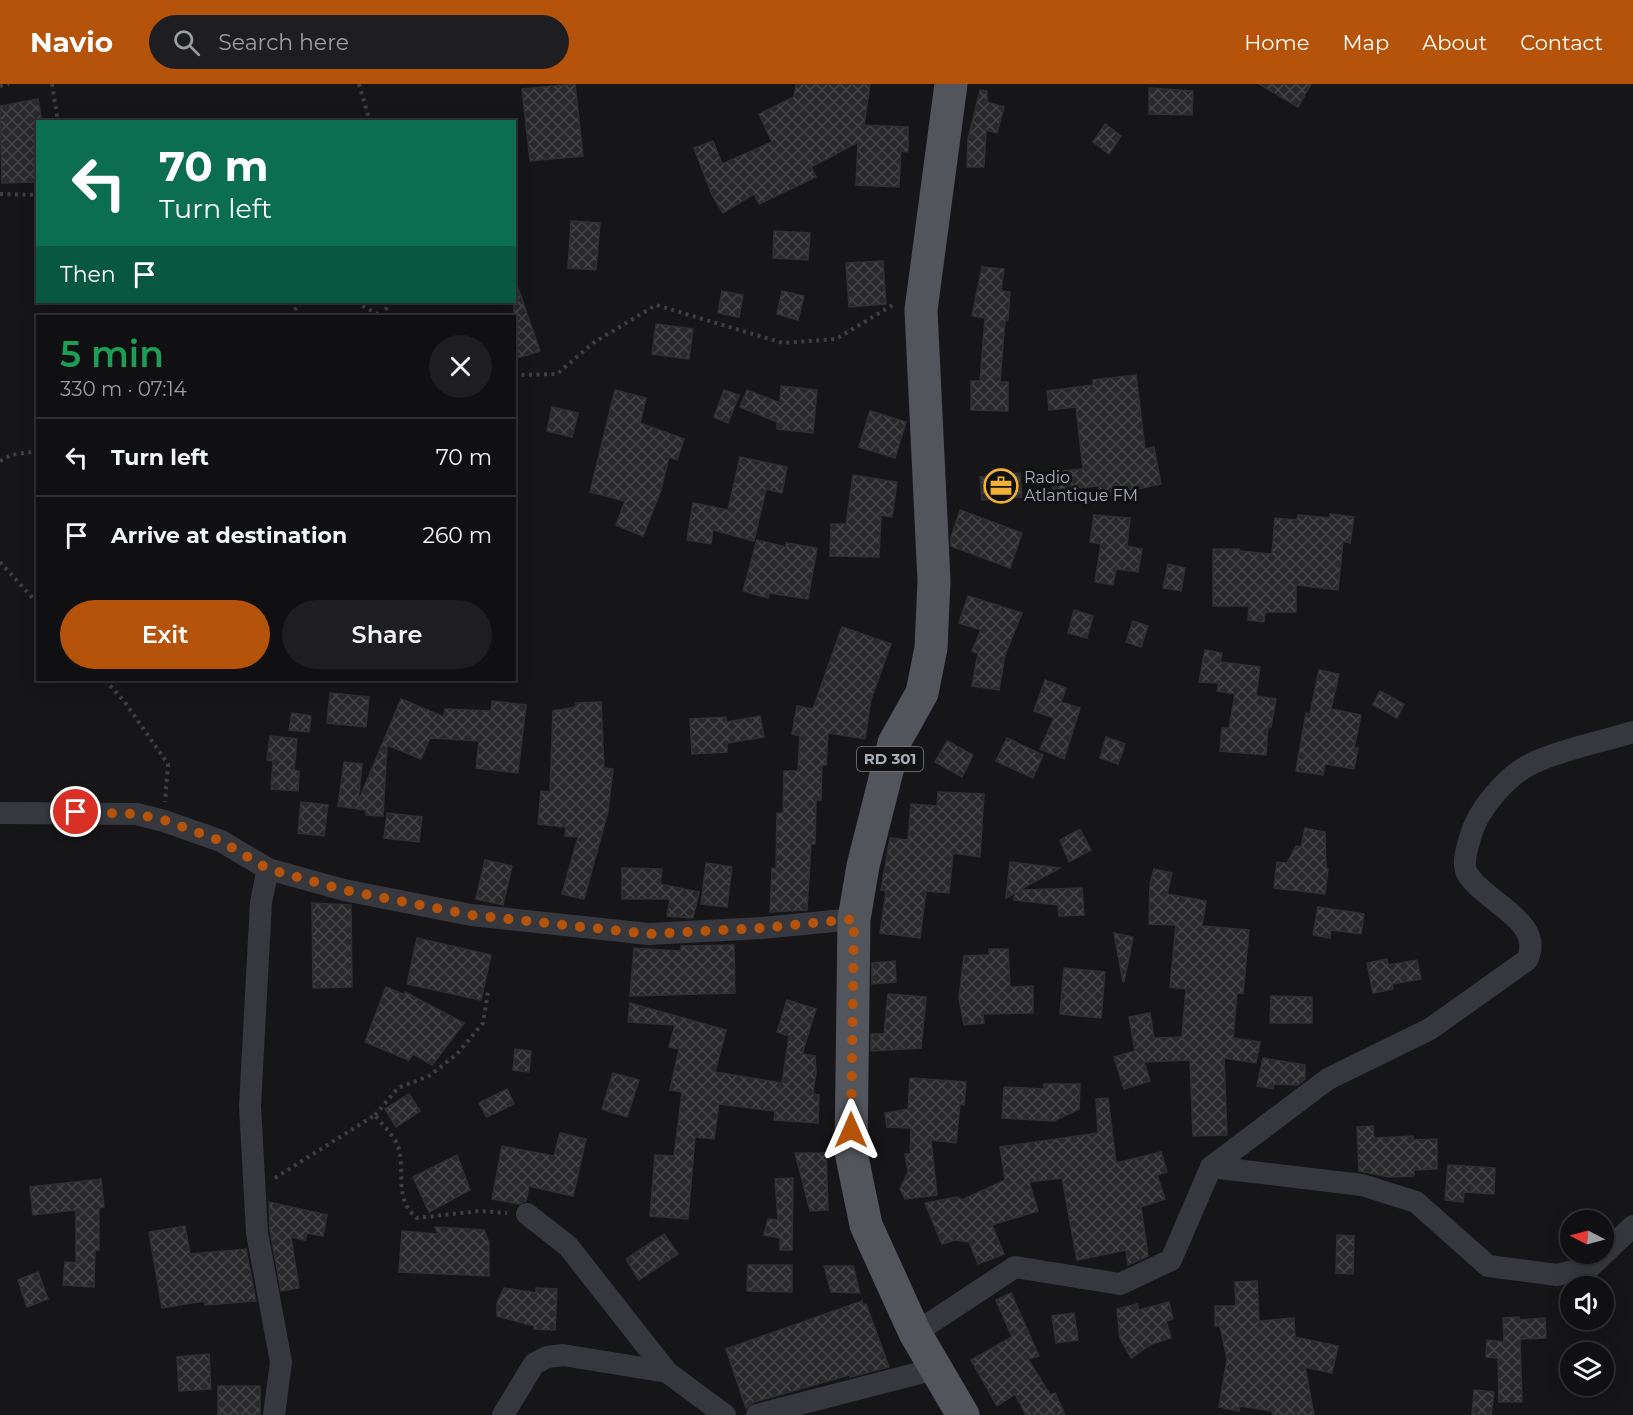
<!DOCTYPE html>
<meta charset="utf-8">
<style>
:root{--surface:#101012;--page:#1e1e20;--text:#f1f3f6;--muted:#9c9d9f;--line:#303032;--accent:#b45309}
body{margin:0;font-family:Montserrat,sans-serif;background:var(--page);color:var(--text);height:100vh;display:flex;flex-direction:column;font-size:22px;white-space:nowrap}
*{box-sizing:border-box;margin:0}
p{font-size:20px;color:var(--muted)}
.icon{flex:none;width:33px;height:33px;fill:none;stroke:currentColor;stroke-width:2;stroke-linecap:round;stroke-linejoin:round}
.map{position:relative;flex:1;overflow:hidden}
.side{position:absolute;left:36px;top:231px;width:480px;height:366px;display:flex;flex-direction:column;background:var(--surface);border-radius:0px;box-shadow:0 3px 15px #0003,0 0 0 2px var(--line)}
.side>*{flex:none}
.guide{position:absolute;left:36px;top:36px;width:480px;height:183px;border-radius:0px;box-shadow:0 3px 15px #0003,0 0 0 2px var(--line);background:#0b6e4f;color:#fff;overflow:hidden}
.needle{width:39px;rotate:276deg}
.buttons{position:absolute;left:1560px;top:1126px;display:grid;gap:12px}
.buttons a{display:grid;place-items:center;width:54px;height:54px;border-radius:50%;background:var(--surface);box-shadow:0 3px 15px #0003,0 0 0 2px var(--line);font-size:30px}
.pin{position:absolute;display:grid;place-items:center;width:51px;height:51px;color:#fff;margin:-26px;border:3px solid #fff;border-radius:50%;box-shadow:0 2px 6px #0007}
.me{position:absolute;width:66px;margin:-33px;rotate:0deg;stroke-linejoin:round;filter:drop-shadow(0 0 4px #0008)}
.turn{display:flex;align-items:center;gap:21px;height:126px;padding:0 24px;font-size:27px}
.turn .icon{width:78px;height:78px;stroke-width:2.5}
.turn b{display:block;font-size:42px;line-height:51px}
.then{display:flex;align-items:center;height:57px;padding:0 24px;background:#0003;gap:12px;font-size:22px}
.round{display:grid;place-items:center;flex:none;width:63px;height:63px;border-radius:32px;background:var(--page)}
.summary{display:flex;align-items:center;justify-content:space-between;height:102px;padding:0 24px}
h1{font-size:36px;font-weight:600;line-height:45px;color:#1e9e55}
.cta{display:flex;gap:12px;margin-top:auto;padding:12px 24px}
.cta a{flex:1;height:69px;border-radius:36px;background:var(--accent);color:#fff;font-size:24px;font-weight:600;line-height:69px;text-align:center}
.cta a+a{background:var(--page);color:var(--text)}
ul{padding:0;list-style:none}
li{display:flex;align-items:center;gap:18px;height:78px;padding:0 24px;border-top:2px solid var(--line)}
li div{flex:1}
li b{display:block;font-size:22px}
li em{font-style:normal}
header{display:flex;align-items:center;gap:36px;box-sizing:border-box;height:84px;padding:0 30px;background:var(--accent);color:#fff}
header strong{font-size:28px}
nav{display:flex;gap:33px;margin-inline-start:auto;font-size:21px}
.search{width:420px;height:54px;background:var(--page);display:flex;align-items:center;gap:15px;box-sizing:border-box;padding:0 21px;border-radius:33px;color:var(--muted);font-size:22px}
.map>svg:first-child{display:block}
.building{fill:url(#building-cross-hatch);stroke:#303034;stroke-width:1.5}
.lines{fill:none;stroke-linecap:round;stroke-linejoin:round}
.path{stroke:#3d3f44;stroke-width:4;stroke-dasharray:3 4.5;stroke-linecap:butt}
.street{stroke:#37383d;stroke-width:22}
.primary{stroke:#53555c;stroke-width:33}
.route{stroke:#b45309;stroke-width:10;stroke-dasharray:0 18}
.labels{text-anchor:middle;stroke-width:6;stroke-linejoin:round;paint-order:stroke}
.shield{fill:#111113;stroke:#7b7e86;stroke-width:1.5}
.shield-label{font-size:15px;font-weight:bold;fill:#a8adb8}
.poi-label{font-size:16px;fill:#a8adb8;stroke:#111113;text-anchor:start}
</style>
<header>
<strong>Navio</strong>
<div class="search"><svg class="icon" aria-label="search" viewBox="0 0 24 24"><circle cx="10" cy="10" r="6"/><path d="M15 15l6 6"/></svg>Search here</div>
<nav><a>Home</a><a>Map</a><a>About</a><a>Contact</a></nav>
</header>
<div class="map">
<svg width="1633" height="1331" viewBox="0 0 1633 1331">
<defs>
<pattern id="building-cross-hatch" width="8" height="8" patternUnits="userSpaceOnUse" patternTransform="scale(1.5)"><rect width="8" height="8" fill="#29292c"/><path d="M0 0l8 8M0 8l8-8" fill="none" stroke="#454548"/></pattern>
</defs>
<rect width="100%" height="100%" fill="#161618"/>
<g class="building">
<path d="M 575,0 L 583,72 L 530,77 L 522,5 Z"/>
<path d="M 796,0 L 870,0 L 864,41 L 908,43 L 908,68 L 901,67 L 899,103 L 856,101 L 858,58 L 811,83 L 816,93 L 759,120 L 754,110 L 723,129 L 712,111 L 694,64 L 713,57 L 722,80 L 772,58 L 759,30 L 794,13 Z"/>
<path d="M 1259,0 L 1311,0 L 1298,23 Z"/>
<path d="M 1149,4 L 1193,7 L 1192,31 L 1149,30 Z"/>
<path d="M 980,6 L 987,7 L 987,18 L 1004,23 L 997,49 L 986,46 L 984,83 L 967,83 L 968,55 Z"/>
<path d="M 38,15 L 42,38 L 38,38 L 38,98 L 2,99 L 0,22 Z"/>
<path d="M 1105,40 L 1121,52 L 1109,70 L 1093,58 Z"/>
<path d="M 571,137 L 600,139 L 596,186 L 568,184 Z"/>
<path d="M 774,147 L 810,149 L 808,176 L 773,174 Z"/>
<path d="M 883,177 L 886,220 L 849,223 L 846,179 Z"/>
<path d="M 982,183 L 1004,185 L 1001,207 L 1010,208 L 1008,236 L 1005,236 L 1000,298 L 1008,298 L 1008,327 L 971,326 L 971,297 L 980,297 L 985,234 L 972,232 Z"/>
<path d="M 514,201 L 517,201 L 540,267 L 514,275 Z"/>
<path d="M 722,207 L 743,211 L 739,233 L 718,229 Z"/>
<path d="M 782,207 L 804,212 L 798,236 L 777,230 Z"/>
<path d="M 656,240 L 693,245 L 689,275 L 652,270 Z"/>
<path d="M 1136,291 L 1145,365 L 1154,363 L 1161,400 L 1097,414 L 1099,402 L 1053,406 L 1051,388 L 1083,385 L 1076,323 L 1049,326 L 1047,307 L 1093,301 L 1093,296 Z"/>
<path d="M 781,302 L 817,306 L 813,349 L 777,345 L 777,338 L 740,323 L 747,306 L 780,319 Z"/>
<path d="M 615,306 L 646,314 L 640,339 L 684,355 L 677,376 L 669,373 L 661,406 L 643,452 L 616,441 L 625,417 L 590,408 Z"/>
<path d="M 724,306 L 739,311 L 728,339 L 714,333 Z"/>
<path d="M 552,323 L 578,329 L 572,353 L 547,347 Z"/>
<path d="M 870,327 L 906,338 L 895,374 L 859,363 Z"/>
<path d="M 740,373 L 787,383 L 782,409 L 766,405 L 754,457 L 713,446 L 711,460 L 687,456 L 693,419 L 728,426 Z"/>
<path d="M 1020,389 L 1022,413 L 982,416 L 980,393 Z"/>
<path d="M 853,391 L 897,398 L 892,433 L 881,431 L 879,473 L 830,472 L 831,440 L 846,440 Z"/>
<path d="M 960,426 L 1022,449 L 1010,484 L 951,462 L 951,453 Z"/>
<path d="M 1330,430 L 1354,433 L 1350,459 L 1343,457 L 1338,506 L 1296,501 L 1296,528 L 1265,528 L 1264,538 L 1248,536 L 1249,522 L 1213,522 L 1213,465 L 1239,465 L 1239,467 L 1272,470 L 1275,434 L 1297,436 L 1298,431 L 1330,434 Z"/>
<path d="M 1094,431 L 1130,434 L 1127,462 L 1142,465 L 1138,488 L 1116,485 L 1113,501 L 1095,498 L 1101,460 L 1090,458 Z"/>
<path d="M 757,456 L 786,463 L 786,459 L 817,464 L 808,515 L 769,509 L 768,514 L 743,507 Z"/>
<path d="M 1168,480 L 1185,484 L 1181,507 L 1163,504 Z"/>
<path d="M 968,512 L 1022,529 L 1005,571 L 999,606 L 972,602 L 978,569 L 972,567 L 981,546 L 959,539 Z"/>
<path d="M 1074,526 L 1093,532 L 1087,554 L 1068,549 Z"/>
<path d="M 1133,537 L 1148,542 L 1141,563 L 1126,558 Z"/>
<path d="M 842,543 L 891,560 L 871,615 L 865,655 L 828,649 L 826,681 L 822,681 L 821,716 L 816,716 L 815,760 L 811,760 L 807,826 L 770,828 L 772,784 L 776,785 L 777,729 L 783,729 L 784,687 L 798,687 L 800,652 L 792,650 L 797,622 L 813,625 Z"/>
<path d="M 1205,566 L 1222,569 L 1220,578 L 1260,583 L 1256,612 L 1276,615 L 1271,643 L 1268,643 L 1266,671 L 1220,667 L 1222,644 L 1229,644 L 1235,610 L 1217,607 L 1219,599 L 1199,598 Z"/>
<path d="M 1319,586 L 1339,590 L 1331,625 L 1361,631 L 1354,664 L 1358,664 L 1354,685 L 1325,680 L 1323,691 L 1296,687 L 1306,629 L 1310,630 Z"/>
<path d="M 1045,596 L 1066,604 L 1061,618 L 1080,624 L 1064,675 L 1040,665 L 1054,634 L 1034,627 Z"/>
<path d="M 1380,607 L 1404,620 L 1397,634 L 1373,621 Z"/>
<path d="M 330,609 L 369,613 L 366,643 L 327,639 Z"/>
<path d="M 401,615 L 444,633 L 445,625 L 491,627 L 492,617 L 526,621 L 518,689 L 476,684 L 479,657 L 430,654 L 421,675 L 387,661 L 383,732 L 366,731 L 366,726 L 338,722 L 344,678 L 362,680 L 358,718 Z"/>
<path d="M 601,618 L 604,684 L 613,685 L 608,727 L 584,815 L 562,810 L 578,753 L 565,752 L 566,743 L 538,740 L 541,707 L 550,708 L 553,627 L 576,623 L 576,619 Z"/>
<path d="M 292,629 L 311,632 L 309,648 L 289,646 Z"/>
<path d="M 760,632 L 764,653 L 727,659 L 727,668 L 692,670 L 690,635 L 726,633 L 726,638 Z"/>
<path d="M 270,652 L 297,655 L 294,686 L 299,687 L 298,707 L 271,705 L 273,677 L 267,676 Z"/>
<path d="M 1106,653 L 1125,660 L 1118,680 L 1100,674 Z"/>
<path d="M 1007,654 L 1043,671 L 1033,694 L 996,677 Z"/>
<path d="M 947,657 L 973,671 L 962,693 L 935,678 Z"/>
<path d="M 938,708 L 984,710 L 980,773 L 953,769 L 949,809 L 926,807 L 920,854 L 880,849 L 886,807 L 881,806 L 890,754 L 908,756 L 911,720 L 937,722 Z"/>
<path d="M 301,718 L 328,721 L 324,752 L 298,749 Z"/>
<path d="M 387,729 L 422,733 L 419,758 L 384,754 Z"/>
<path d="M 1305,744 L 1325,748 L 1326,784 L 1328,785 L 1325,810 L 1274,804 L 1277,778 L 1287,779 L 1296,762 L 1301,763 Z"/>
<path d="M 1080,745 L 1091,766 L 1069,778 L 1060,756 Z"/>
<path d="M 485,776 L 512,782 L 503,821 L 476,815 Z"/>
<path d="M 1010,778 L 1060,784 L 1019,806 L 1082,804 L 1084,831 L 1059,832 L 1058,821 L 1014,816 L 1015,809 L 1006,814 Z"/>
<path d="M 706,779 L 732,783 L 727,823 L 701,820 Z"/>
<path d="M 622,784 L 662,785 L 660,800 L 699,808 L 693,834 L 667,832 L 670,815 L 622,815 Z"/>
<path d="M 1154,785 L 1172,789 L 1167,810 L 1206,817 L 1202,842 L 1249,846 L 1243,910 L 1237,909 L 1233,954 L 1260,958 L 1256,979 L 1224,974 L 1227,1051 L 1193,1052 L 1190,976 L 1144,978 L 1150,997 L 1124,1005 L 1114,973 L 1135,967 L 1129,933 L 1150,929 L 1154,954 L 1182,953 L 1186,905 L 1170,903 L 1176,841 L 1149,840 L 1150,800 Z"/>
<path d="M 312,819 L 351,821 L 352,903 L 313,904 Z"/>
<path d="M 1318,823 L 1364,830 L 1361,850 L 1331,846 L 1330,854 L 1313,851 Z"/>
<path d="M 1114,849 L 1133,853 L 1124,898 L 1123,898 Z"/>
<path d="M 417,854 L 491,871 L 481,916 L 407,900 Z"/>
<path d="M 734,861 L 735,909 L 630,912 L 634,864 L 681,867 L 681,862 Z"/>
<path d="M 989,865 L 1008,865 L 1010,903 L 1033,902 L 1033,929 L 983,930 L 984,939 L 964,941 L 959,914 L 964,872 L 989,871 Z"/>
<path d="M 1387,875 L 1388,881 L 1417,876 L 1421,895 L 1392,900 L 1393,905 L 1373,909 L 1367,879 Z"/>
<path d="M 895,877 L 896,898 L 872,900 L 872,879 Z"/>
<path d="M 1064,884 L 1105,888 L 1101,934 L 1060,930 Z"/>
<path d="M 386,903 L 405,911 L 405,908 L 464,939 L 432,981 L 413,970 L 409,976 L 365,958 Z"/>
<path d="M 888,910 L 926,913 L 921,964 L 871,967 L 871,950 L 884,950 Z"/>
<path d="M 1271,912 L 1312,913 L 1312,939 L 1270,939 Z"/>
<path d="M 787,916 L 816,925 L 802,970 L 815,972 L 816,988 L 813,1010 L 819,1011 L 818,1039 L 774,1036 L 775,1027 L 719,1020 L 714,1055 L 695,1053 L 688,1135 L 650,1132 L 655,1071 L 674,1072 L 682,1008 L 670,1006 L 679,965 L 669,963 L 675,941 L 628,938 L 630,919 L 726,946 L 715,988 L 782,999 L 789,952 L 777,948 Z"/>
<path d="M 515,965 L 531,967 L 529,988 L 513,986 Z"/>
<path d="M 1263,974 L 1305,981 L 1305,995 L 1298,1001 L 1274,1000 L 1273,1005 L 1257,1002 Z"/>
<path d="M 613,989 L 639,996 L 627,1033 L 602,1025 Z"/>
<path d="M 910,994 L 966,998 L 964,1021 L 960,1020 L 956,1059 L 931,1056 L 937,1111 L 905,1115 L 900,1105 L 908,1088 L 905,1070 L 910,1070 L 911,1044 L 887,1043 L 885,1029 L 908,1025 Z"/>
<path d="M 1044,1000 L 1080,1000 L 1079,1025 L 1054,1037 L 1002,1034 L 1004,1003 L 1044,1005 Z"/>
<path d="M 507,1005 L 514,1020 L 487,1033 L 479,1019 Z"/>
<path d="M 409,1010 L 420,1027 L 396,1043 L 385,1025 Z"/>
<path d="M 1108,1014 L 1116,1079 L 1161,1068 L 1167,1088 L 1157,1091 L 1165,1115 L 1141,1123 L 1148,1172 L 1128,1181 L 1126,1166 L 1077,1176 L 1062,1094 L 1029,1098 L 1038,1127 L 992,1141 L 1004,1170 L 978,1180 L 969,1158 L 955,1156 L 942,1160 L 925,1119 L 957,1113 L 962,1116 L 1005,1096 L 1000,1063 L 1098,1049 L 1096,1015 Z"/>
<path d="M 1373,1042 L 1374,1054 L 1413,1052 L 1413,1056 L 1437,1055 L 1437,1085 L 1414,1086 L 1414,1092 L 1389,1093 L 1359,1087 L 1357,1043 Z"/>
<path d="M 560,1049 L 586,1055 L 573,1112 L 529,1102 L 526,1117 L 519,1120 L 492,1115 L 502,1062 L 554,1072 Z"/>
<path d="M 795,1069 L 826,1069 L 828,1126 L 810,1127 Z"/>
<path d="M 457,1071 L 470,1106 L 429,1128 L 413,1093 Z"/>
<path d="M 1448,1081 L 1495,1084 L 1494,1110 L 1464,1108 L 1463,1118 L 1445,1116 Z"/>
<path d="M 793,1094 L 792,1166 L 780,1166 L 780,1154 L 764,1151 L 768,1135 L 778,1136 L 775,1095 Z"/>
<path d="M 101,1095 L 104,1123 L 99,1124 L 99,1166 L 95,1166 L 94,1203 L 63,1201 L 65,1178 L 76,1179 L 76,1126 L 33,1131 L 30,1103 Z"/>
<path d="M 269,1118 L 327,1131 L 323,1152 L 307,1149 L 305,1156 L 291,1153 L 299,1204 L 281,1207 L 270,1147 Z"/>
<path d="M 185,1142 L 190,1170 L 246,1165 L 256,1217 L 205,1221 L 204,1217 L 162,1224 L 149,1148 Z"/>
<path d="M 435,1143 L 484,1146 L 489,1159 L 489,1192 L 399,1188 L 402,1147 L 438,1150 Z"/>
<path d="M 664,1150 L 678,1170 L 639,1196 L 626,1175 Z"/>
<path d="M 1337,1151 L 1354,1152 L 1353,1190 L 1336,1189 Z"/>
<path d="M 748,1181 L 792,1181 L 792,1208 L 747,1207 Z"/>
<path d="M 824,1182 L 853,1182 L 860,1209 L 831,1208 Z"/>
<path d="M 38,1188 L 48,1215 L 27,1223 L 18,1196 Z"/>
<path d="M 1257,1197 L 1259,1237 L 1294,1234 L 1295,1253 L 1338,1262 L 1332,1289 L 1305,1283 L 1314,1331 L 1273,1331 L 1272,1327 L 1240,1322 L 1239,1327 L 1219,1323 L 1227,1275 L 1220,1242 L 1215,1242 L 1215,1222 L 1236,1222 L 1235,1198 Z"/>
<path d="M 504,1204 L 536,1209 L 536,1204 L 557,1205 L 555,1246 L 534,1245 L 534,1242 L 497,1232 L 497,1219 Z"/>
<path d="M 1011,1209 L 1039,1272 L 1028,1275 L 1050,1311 L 1055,1309 L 1065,1331 L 1026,1331 L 1015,1310 L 997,1322 L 971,1276 L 1012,1253 L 996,1216 Z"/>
<path d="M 862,1217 L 863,1221 L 866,1220 L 889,1283 L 850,1293 L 849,1291 L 754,1318 L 746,1324 L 726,1265 Z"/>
<path d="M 1169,1218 L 1173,1235 L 1166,1237 L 1171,1254 L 1152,1260 L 1131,1274 L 1120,1254 L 1117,1225 L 1137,1220 L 1139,1226 Z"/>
<path d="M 1074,1229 L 1078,1256 L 1056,1259 L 1052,1232 Z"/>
<path d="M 1519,1233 L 1519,1236 L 1545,1234 L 1546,1254 L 1520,1255 L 1522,1318 L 1499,1318 L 1498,1274 L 1486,1273 L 1487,1256 L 1504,1258 L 1503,1234 Z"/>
<path d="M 209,1270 L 211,1305 L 179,1307 L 177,1273 Z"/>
<rect x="218" y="1302" width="42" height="29"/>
<path d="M 1474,1306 L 1494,1308 L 1491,1331 L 1472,1331 Z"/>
</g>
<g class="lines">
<g class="path">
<path d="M 52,0 L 58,38"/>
<path d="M 359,0 L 370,38"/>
<path d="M 0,2 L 9,0"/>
<path d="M 0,110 L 38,111"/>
<path d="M 356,218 L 381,232"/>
<path d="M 290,232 L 301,218"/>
<path d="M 381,232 L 391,218"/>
<path d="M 514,291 L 557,290 L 593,259 L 656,221 L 783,259 L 836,255 L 896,219"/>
<path d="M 0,377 L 11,371 L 38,367"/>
<path d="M 0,478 L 38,520"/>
<path d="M 105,596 L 124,617 L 168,680 L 165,718"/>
<path d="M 375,1031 L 398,1004 L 429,992 L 457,970 L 483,939 L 488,908"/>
<path d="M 275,1094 L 375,1031 C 381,1040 394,1051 398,1062 C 406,1087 393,1115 417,1134 L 479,1127 L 507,1129"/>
</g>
<g class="street">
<path d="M 0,729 L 137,730 L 164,737 L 221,757 L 268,785 L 344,806 L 471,831 L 649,850 L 762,844 L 854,835"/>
<path d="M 268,785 L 261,818 L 250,1022 L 257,1149 L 281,1278 L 274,1331"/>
<path d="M 1211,1083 L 1362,1101 L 1416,1118 L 1488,1182 L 1557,1191 L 1590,1183 L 1633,1142"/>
<path d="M 527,1130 L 568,1162 L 667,1288"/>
<path d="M 915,1249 L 1015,1183 L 1120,1200 L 1171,1176 L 1211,1083 L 1328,995 L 1430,945 L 1527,876 C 1546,837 1483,818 1467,789 C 1462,780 1467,764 1470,754 C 1477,726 1507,691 1533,679 C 1563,665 1601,658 1633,648"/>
<path d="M 503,1331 L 534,1280 L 547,1273 L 563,1271 L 667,1288 L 725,1331"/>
<path d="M 757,1331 L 935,1285"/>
</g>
<path class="primary" d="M 951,0 L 921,226 L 934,497 L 931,564 L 922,609 L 894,659 L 863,782 L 854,835 L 851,1068 L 866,1141 L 915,1249 L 963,1331"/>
</g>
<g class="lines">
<path class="route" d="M 76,728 L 136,730 L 164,736 L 221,757 L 268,785 L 344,806 L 471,831 L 649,850 L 762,844 L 854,835 L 851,1046"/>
</g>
<defs>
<symbol id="office-ring" viewBox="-11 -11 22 22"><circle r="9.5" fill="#111113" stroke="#f2b134" stroke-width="1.5"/><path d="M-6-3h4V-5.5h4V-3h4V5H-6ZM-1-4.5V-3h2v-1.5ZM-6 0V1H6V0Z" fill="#f2b134"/></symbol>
</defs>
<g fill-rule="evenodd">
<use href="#office-ring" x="982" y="383" width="38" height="38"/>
</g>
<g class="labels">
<rect class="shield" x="857" y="663" width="66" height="24" rx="4.5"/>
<g class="shield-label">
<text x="890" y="680">RD 301</text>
</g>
<g class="poi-label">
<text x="1024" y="399">Radio<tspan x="1024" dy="18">Atlantique FM</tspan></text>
</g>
</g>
</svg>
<div class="buttons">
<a><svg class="needle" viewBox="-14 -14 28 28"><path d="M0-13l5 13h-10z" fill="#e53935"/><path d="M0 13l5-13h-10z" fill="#9c9d9f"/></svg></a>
<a><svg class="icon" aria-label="sound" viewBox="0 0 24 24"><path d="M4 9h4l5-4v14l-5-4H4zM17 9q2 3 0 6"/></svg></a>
<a><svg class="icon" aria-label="layers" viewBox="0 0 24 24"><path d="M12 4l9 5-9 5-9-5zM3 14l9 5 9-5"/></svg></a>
</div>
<div class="pin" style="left:76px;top:728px;background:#d93025"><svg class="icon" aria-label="arrive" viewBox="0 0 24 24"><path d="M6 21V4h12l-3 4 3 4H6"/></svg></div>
<svg class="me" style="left:851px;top:1046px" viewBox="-20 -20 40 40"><path d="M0-17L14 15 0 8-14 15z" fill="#b45309" stroke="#fff" stroke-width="4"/></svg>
<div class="guide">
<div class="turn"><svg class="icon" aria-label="left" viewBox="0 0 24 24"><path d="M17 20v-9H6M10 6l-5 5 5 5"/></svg><div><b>70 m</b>Turn left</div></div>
<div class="then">Then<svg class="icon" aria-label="arrive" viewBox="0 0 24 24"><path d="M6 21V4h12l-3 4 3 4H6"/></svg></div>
</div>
<section class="side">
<div class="summary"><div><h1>5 min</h1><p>330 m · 07:14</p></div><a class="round"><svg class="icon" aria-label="close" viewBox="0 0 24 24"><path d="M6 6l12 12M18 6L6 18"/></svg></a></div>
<ul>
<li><svg class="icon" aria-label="left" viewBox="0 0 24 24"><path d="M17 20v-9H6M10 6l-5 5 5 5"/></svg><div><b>Turn left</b></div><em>70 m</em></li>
<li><svg class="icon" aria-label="arrive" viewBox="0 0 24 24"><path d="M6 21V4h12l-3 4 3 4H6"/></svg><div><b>Arrive at destination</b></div><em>260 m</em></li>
</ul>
<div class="cta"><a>Exit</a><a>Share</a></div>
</section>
</div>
